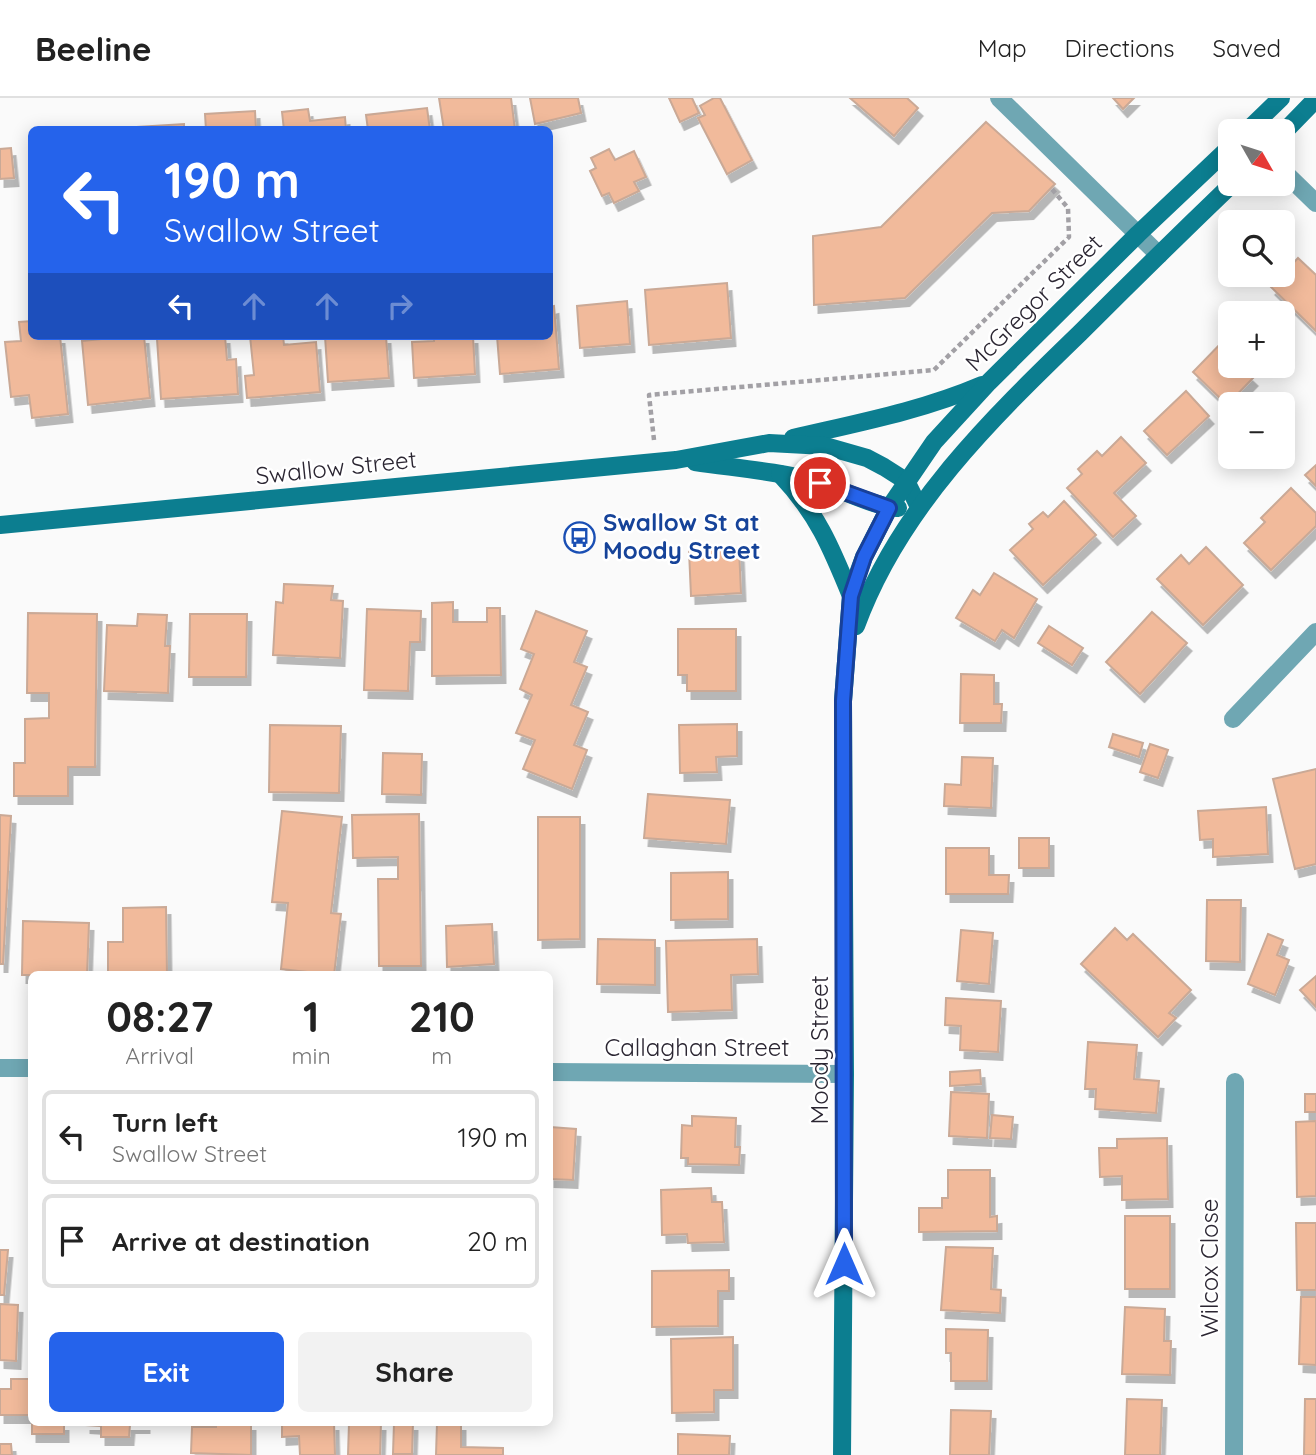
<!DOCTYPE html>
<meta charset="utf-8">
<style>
:root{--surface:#fff;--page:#f2f2f2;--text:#222;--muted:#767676;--line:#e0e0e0;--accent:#2563eb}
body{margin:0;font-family:Quicksand,sans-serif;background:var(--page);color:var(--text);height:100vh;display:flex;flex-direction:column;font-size:26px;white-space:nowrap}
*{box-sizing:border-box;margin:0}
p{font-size:23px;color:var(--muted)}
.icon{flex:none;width:38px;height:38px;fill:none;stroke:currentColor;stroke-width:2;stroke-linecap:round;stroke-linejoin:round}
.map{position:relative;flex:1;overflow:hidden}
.drawer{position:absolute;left:28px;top:873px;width:525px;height:455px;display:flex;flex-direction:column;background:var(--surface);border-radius:10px;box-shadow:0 4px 18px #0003}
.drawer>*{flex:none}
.guide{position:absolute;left:28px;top:28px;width:525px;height:214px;border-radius:10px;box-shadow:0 4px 18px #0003;background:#2563eb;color:#fff;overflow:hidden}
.needle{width:46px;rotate:129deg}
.controls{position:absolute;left:1218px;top:21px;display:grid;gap:14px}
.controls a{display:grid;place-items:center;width:77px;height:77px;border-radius:10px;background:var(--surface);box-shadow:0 4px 18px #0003;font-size:35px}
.pin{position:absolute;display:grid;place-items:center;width:60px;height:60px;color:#fff;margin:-30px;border:4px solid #fff;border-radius:50%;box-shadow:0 2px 7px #0007}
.me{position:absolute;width:77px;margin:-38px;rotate:0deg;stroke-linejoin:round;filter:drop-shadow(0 0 5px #0008)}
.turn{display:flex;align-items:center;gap:24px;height:147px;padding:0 21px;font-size:32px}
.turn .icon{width:91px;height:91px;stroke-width:2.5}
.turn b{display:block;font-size:49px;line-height:60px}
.lanes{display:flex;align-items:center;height:66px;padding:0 21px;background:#0003;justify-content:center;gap:35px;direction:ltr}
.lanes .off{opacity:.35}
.eta{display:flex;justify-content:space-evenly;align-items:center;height:119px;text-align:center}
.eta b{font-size:42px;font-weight:700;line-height:49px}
.action{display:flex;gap:14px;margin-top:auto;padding:14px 21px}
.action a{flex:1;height:80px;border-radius:10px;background:var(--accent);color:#fff;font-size:28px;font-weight:700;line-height:80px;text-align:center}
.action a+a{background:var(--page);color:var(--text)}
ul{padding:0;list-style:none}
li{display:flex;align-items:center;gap:21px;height:94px;margin:0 14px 10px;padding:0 7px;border:4px solid var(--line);border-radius:10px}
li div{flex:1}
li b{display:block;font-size:26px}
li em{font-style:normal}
header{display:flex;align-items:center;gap:42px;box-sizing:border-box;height:98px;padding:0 35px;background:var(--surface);border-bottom:2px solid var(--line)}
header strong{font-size:33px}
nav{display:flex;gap:38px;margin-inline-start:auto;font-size:24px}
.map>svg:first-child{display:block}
.building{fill:#f1ba9b;stroke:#caa996;stroke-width:2;filter:url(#shadow)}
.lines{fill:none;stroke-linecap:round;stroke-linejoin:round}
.path{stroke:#a2a0a5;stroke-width:4.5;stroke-dasharray:5 3.5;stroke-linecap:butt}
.street{stroke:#6fa7b3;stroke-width:18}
.secondary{stroke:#0c7e90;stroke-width:18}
.route-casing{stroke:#184099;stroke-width:18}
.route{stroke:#2563eb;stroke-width:12}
.labels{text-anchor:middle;stroke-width:5;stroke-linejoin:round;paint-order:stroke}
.street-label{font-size:24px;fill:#2b2632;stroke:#fff}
.transit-label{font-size:24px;font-weight:bold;fill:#164399;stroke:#fff;text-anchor:start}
</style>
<header>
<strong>Beeline</strong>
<nav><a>Map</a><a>Directions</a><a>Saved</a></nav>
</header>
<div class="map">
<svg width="1316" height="1357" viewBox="0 0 1316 1357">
<defs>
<filter id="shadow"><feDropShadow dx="4.5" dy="8" stdDeviation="0" flood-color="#0004"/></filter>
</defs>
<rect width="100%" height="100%" fill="#fafafa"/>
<g class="building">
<path d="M 439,0 L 511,0 L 515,32 L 444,32 Z"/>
<path d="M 530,0 L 578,0 L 581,15 L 535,26 Z"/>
<path d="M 669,0 L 692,0 L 699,15 L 680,24 Z"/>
<path d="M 714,0 L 720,0 L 752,62 L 727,76 L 698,20 L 705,17 L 700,8 Z"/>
<path d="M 850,0 L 907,0 L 918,10 L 894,38 Z"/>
<path d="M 1113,0 L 1134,0 L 1123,11 Z"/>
<path d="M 427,10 L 430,32 L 368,32 L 366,17 Z"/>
<path d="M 308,11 L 310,23 L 345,19 L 346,32 L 284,32 L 282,14 Z"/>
<path d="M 255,13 L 256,32 L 206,32 L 205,16 Z"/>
<path d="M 986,24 L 1055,86 L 1051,90 L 1029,113 L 992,115 L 905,200 L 814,207 L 813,138 L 881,129 Z"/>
<path d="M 184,26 L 184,32 L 121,32 L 121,30 Z"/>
<path d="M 11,50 L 14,80 L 0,81 L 0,51 Z"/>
<path d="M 609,51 L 615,62 L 634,53 L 646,79 L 634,84 L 639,93 L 614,105 L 609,95 L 602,98 L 590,73 L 596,70 L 591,60 Z"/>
<path d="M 1298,160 L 1316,177 L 1316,233 L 1271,189 Z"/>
<path d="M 727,185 L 731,240 L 649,247 L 645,192 Z"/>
<path d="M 627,203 L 630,246 L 580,250 L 577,208 Z"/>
<path d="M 554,208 L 559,271 L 500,276 L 497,238 L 550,238 L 550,209 Z"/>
<path d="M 32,223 L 32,238 L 60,238 L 68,316 L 32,320 L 29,297 L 11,299 L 5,244 L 21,243 L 19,224 Z"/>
<path d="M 1230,236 L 1230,268 L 1240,268 L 1253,280 L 1227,307 L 1193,274 Z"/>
<path d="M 131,238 L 144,238 L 150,300 L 88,307 L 82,243 Z"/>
<path d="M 187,238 L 225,238 L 227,262 L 236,261 L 238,296 L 161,301 L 157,241 Z"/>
<path d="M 250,238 L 283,238 L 284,247 L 316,244 L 320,294 L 247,300 L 245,278 L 254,277 Z"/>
<path d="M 325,238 L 386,238 L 389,280 L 328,284 Z"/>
<path d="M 434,238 L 473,238 L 475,276 L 414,280 L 412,244 L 434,243 Z"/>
<path d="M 1186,293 L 1209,318 L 1167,357 L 1144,333 Z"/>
<path d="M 1121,339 L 1146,365 L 1114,395 L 1136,418 L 1113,439 L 1067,390 L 1082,376 L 1078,371 L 1097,353 L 1102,358 Z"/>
<path d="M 1316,367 L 1316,388 L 1305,377 Z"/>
<path d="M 1291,390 L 1316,415 L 1316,428 L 1271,472 L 1244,445 L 1265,424 L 1261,420 Z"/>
<path d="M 1064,403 L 1096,437 L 1043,487 L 1010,452 L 1033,431 L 1029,426 L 1043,414 L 1048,419 Z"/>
<path d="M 1206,449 L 1243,487 L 1203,527 L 1157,481 L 1181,457 L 1189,466 Z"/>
<path d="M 739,450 L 741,495 L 691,498 L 689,453 Z"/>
<path d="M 994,475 L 1037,501 L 1014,540 L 1002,532 L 995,543 L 956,520 L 973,492 L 980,497 Z"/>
<path d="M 284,486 L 333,488 L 331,502 L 343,503 L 340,560 L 273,557 L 276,504 L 283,505 Z"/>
<path d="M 453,504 L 453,524 L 487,524 L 487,510 L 500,510 L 501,577 L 432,578 L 432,505 Z"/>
<path d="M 367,511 L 421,513 L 420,544 L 410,544 L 408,593 L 364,592 Z"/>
<path d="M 536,513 L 587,533 L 574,564 L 587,569 L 571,607 L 588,614 L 574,647 L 587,652 L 572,691 L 523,671 L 535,642 L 516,635 L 532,597 L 520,591 L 534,556 L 521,551 Z"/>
<path d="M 1152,514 L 1187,545 L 1140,596 L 1106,564 Z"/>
<path d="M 28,515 L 97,516 L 95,669 L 68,669 L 68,698 L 14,698 L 14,665 L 25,665 L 25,621 L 49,620 L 49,595 L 27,595 Z"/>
<path d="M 138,516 L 167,517 L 165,548 L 170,548 L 168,595 L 104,593 L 107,527 L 137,528 Z"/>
<path d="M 190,516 L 247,516 L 246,579 L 189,579 Z"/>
<path d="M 1049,528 L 1083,550 L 1072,567 L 1038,545 Z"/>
<path d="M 678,531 L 736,531 L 736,593 L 687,593 L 687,577 L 678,577 Z"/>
<path d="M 961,576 L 994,577 L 994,606 L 1002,606 L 1001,625 L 960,625 Z"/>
<path d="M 737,626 L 737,658 L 716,659 L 717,674 L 680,675 L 679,627 Z"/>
<path d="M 270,627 L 341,628 L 339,695 L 269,694 Z"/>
<path d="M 1113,636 L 1143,645 L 1139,659 L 1109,649 Z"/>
<path d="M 1150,646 L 1168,652 L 1158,680 L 1140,674 Z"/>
<path d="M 383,655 L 422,656 L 421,697 L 382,696 Z"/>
<path d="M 962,659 L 993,660 L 991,710 L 944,708 L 945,686 L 961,687 Z"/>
<path d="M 1316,671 L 1316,766 L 1295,771 L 1273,681 Z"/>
<path d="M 648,696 L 730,702 L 726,746 L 644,740 Z"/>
<path d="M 1266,709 L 1268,756 L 1213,759 L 1213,741 L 1200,742 L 1198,713 Z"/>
<path d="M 282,713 L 342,719 L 331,815 L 341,816 L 334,877 L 281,871 L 288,805 L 272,804 Z"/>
<path d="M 419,716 L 421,868 L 379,868 L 378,781 L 398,781 L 398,759 L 353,760 L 352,717 Z"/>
<path d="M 0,717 L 11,718 L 3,866 L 0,866 Z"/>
<path d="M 538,719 L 580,719 L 580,841 L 538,842 Z"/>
<rect x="1019" y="740" width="30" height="30"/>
<path d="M 946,750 L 989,750 L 989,777 L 1009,777 L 1008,796 L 946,796 Z"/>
<path d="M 728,774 L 728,821 L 671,822 L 671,775 Z"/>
<path d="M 1207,802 L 1241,802 L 1240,864 L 1206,863 Z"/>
<path d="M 166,809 L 167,877 L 108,877 L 108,844 L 123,844 L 123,810 Z"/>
<path d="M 23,823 L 89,825 L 87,877 L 22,877 Z"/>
<path d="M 492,826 L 494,866 L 447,869 L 446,828 Z"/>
<path d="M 1115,830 L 1127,842 L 1133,836 L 1191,892 L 1169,915 L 1176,920 L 1158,939 L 1081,866 Z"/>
<path d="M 961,832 L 993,835 L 989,886 L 957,883 Z"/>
<path d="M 1268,836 L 1283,842 L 1277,857 L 1289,862 L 1275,897 L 1248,886 Z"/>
<path d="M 598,841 L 655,842 L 655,887 L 597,886 Z"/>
<path d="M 757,841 L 758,876 L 731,877 L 732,912 L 668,914 L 666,843 Z"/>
<path d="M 1316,878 L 1316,909 L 1300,892 Z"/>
<path d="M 946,900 L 1001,903 L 998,954 L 960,952 L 961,928 L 945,927 Z"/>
<path d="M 1088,944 L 1137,947 L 1134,981 L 1159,983 L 1156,1015 L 1095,1011 L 1096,991 L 1085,991 Z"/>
<path d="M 980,972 L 981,986 L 950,988 L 950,974 Z"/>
<path d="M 951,994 L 989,996 L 987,1040 L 949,1038 Z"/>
<rect x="1305" y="996" width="11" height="18"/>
<path d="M 992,1017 L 1013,1019 L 1011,1041 L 990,1040 Z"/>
<path d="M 692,1018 L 736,1020 L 735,1049 L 740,1049 L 739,1067 L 688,1066 L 688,1060 L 681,1060 L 682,1027 L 692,1028 Z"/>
<path d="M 1316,1023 L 1316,1098 L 1297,1099 L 1296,1024 Z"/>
<path d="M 550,1029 L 576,1031 L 573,1082 L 550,1081 Z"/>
<path d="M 1167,1040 L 1168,1101 L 1122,1102 L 1122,1078 L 1100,1079 L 1099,1050 L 1117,1050 L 1117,1041 Z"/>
<path d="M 948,1072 L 990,1072 L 990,1119 L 997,1118 L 997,1133 L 919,1134 L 919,1110 L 942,1110 L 942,1100 L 948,1100 Z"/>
<path d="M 711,1090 L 712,1104 L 722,1104 L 724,1144 L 688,1145 L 687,1136 L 662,1137 L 661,1092 Z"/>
<rect x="1125" y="1118" width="45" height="73"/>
<path d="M 1296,1125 L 1316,1125 L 1316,1192 L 1297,1192 Z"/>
<path d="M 946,1149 L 993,1150 L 991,1191 L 1001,1192 L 1000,1215 L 941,1212 Z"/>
<path d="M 0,1152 L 8,1152 L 4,1197 L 0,1197 Z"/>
<path d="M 729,1172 L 729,1193 L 718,1193 L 718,1228 L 652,1229 L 652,1173 Z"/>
<path d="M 1301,1199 L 1316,1199 L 1316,1267 L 1299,1266 Z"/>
<path d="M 0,1206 L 18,1207 L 16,1263 L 0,1262 Z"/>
<path d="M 1125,1209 L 1165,1211 L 1164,1243 L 1171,1243 L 1170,1277 L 1122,1276 Z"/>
<path d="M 946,1231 L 988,1232 L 987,1283 L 951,1283 L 951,1255 L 946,1255 Z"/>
<path d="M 733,1239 L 733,1292 L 714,1292 L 714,1314 L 672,1315 L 671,1241 Z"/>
<path d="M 11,1281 L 32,1281 L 32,1317 L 0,1317 L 0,1291 L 11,1291 Z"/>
<path d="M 1127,1301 L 1162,1302 L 1160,1357 L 1125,1357 Z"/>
<path d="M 1305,1301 L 1316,1301 L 1316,1357 L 1304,1357 Z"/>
<path d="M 951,1312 L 991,1313 L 989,1357 L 950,1357 Z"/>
<rect x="32" y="1325" width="32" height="11"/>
<path d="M 86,1325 L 145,1325 L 145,1327 L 130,1327 L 129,1339 L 101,1339 L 101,1328 L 86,1327 Z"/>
<path d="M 216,1325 L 251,1325 L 251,1357 L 191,1355 L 192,1329 L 216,1329 Z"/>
<path d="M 282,1325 L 334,1325 L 335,1357 L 300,1357 L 299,1338 L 282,1339 Z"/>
<path d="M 349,1325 L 381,1325 L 380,1357 L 348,1357 Z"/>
<path d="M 394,1325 L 413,1325 L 412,1356 L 393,1356 Z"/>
<path d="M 437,1325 L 461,1325 L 461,1349 L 503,1350 L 503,1357 L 436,1357 Z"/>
<path d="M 678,1336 L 730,1338 L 729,1357 L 678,1357 Z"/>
<path d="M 0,1346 L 11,1346 L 12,1357 L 0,1357 Z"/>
</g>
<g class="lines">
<path class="path" d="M 654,342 L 649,297 L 934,272 L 1069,139 L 1068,110 L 1051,90"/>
<g class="street">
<path d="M 999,0 L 1159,157"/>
<path d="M 1283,73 L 1316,105"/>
<path d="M 1233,621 L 1316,534"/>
<path d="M 0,970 L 32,970"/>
<path d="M 550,974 L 845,976"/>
<path d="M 1234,1357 L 1235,984"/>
</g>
<g class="secondary">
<path d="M 1247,33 L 1281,0"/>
<path d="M 1283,35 L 1316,1"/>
<path d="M 793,340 C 857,325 921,313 982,287"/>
<path d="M 695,364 C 735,370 777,373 817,384 C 838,390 880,411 898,410"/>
<path d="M 780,376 C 817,415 831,449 851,498"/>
<path d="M 0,427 L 676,362 L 769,345 L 825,348 L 867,360 L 884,369 L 906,383 L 919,409"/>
<path d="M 856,528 C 899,410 991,321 1080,235 C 1130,185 1181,135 1232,86"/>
<path d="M 842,1357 L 845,976 L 843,603 L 851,498 L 857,478 L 864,459 L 889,410 L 934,344 L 989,284 L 1138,136 L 1230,49"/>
</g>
</g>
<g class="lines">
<defs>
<path id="route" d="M 820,385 L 889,410 L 864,459 L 851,498 L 843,603 L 844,1166"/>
</defs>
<use href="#route" class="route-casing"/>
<use href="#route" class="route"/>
</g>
<defs>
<symbol id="bus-ring" viewBox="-11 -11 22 22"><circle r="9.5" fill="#fff" stroke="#1a4fb4" stroke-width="1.5"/><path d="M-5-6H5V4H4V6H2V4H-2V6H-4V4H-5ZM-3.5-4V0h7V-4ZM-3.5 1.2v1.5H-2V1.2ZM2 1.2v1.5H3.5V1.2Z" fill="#1a4fb4"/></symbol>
</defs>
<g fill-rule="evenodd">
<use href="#bus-ring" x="562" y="422" width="35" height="35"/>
</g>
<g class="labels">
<g class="street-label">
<text transform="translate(1034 205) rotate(-45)" y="8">McGregor Street</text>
<text transform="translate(336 370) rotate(-6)" y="8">Swallow Street</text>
<text x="697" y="958">Callaghan Street</text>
<text transform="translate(820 952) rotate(-90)" y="8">Moody Street</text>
<text transform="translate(1210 1170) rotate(-90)" y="8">Wilcox Close</text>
</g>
<g class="transit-label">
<text x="603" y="433">Swallow St at<tspan x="603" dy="28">Moody Street</tspan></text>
</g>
</g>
</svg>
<div class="controls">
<a><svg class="needle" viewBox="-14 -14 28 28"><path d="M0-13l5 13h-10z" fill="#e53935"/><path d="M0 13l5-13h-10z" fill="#767676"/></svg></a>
<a><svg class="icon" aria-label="search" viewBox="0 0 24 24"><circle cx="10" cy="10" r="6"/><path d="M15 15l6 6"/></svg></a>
<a>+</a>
<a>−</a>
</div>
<div class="pin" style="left:820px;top:385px;background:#d93025"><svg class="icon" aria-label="arrive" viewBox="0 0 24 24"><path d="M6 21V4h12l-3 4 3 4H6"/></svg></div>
<svg class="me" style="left:844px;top:1166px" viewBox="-20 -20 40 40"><path d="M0-17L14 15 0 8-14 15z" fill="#2563eb" stroke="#fff" stroke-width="4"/></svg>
<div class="guide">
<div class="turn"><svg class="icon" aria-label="left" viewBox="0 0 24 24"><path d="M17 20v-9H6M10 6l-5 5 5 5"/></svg><div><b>190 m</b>Swallow Street</div></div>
<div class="lanes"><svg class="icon" aria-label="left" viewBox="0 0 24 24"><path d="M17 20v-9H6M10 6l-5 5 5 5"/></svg><svg class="icon off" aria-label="ahead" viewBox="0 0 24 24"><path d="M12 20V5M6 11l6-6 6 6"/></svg><svg class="icon off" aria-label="ahead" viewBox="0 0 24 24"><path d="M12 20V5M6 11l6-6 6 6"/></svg><svg class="icon off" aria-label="right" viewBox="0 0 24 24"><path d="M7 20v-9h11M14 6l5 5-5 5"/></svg></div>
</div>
<section class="drawer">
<div class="eta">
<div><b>08:27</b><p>Arrival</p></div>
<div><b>1</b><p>min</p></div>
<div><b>210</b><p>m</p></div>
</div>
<ul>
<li><svg class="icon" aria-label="left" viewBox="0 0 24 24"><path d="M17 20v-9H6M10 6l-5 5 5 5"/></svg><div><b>Turn left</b><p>Swallow Street</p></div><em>190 m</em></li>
<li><svg class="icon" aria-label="arrive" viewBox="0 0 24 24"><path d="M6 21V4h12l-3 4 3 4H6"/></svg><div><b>Arrive at destination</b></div><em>20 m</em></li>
</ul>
<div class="action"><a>Exit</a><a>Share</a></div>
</section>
</div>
